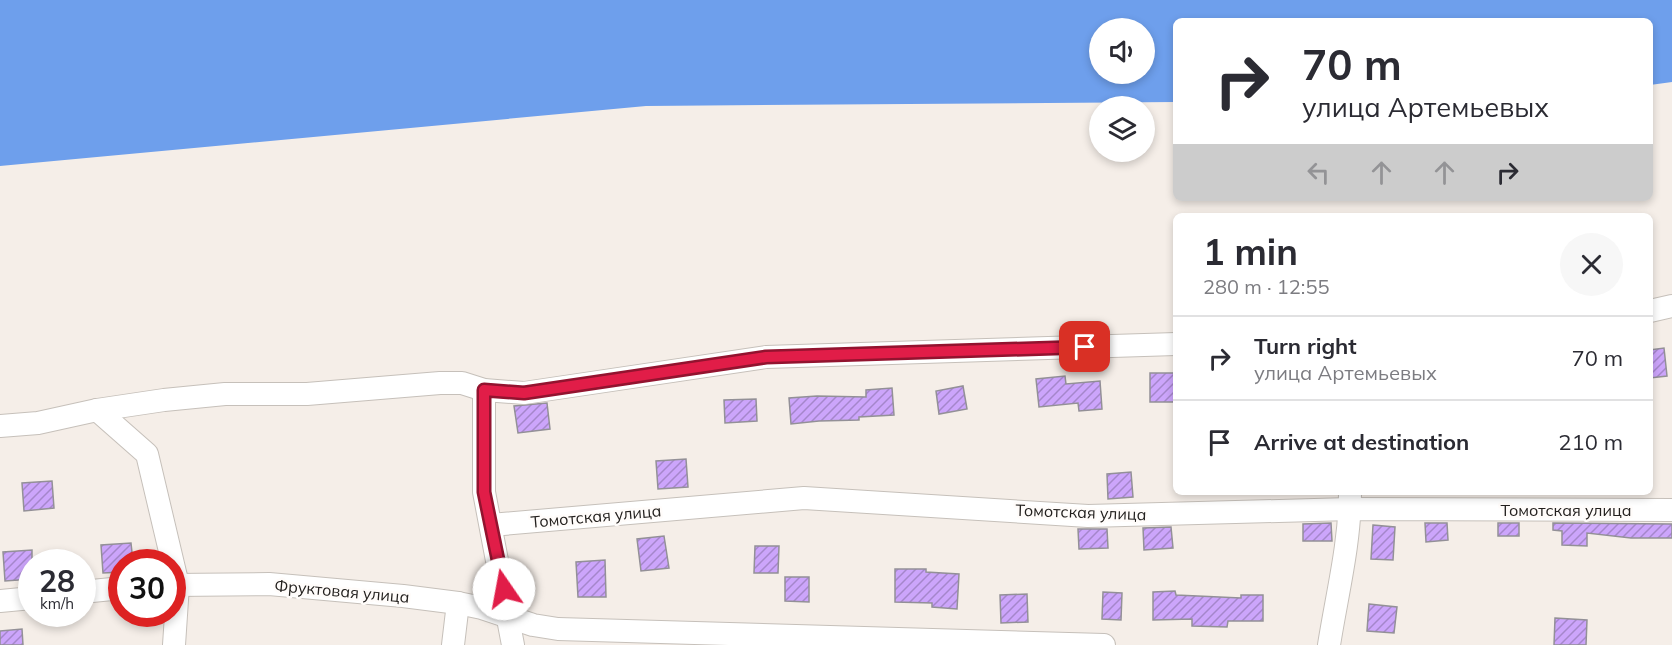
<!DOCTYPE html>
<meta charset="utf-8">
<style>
:root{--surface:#fff;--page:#f7f7f7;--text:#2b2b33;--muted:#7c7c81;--line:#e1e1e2}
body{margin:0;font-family:Mulish,sans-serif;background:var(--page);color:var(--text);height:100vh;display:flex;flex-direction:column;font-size:22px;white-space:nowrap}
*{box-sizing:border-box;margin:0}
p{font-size:20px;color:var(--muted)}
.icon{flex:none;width:33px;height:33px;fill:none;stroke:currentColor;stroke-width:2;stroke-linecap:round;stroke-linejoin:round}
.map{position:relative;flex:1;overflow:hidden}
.details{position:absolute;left:1173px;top:213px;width:480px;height:282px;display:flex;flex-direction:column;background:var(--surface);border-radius:9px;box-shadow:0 3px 9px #0003}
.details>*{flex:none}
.top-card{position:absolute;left:1173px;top:18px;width:480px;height:183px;border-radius:9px;box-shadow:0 3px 9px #0003;background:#fff;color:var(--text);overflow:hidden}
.buttons{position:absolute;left:1089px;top:18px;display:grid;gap:12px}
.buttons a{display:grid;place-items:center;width:66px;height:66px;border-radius:50%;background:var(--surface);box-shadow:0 3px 9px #0003;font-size:30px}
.speed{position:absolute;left:18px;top:549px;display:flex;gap:12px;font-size:30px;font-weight:700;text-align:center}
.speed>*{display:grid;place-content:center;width:78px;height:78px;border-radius:50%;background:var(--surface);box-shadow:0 3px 9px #0003;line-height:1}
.speed small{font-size:15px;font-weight:400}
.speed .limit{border:9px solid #d22;background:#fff;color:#111}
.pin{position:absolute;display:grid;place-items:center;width:51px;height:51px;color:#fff;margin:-26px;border-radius:12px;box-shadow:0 3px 9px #0006}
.me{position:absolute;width:66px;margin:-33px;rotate:348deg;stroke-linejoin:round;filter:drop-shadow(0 0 4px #0008)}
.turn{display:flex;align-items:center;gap:21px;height:126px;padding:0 30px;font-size:27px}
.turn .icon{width:78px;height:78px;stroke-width:2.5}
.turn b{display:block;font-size:42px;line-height:51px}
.lanes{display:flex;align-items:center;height:57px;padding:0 30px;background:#0003;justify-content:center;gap:30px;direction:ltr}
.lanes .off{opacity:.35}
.round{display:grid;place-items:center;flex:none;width:63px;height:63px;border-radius:32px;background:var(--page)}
.summary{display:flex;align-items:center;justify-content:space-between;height:102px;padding:0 30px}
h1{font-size:36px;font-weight:700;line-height:45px}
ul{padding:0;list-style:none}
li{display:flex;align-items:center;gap:18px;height:84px;padding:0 30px;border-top:2px solid var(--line)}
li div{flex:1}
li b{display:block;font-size:22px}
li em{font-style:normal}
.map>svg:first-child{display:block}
.water{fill:#6e9fec;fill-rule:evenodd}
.building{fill:url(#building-hatch);stroke:#939097;stroke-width:1.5}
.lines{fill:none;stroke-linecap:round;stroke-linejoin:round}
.minor-casing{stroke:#c6c0ba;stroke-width:24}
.minor{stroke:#fff;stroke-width:22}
.route-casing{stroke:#92132f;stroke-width:15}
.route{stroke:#e11d48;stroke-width:10}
.labels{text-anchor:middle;stroke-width:5;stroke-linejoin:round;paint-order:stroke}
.street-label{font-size:16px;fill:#23201e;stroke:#fffcfa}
</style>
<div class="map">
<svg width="1672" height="645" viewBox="0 0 1672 645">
<defs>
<pattern id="building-hatch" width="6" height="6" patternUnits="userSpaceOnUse" patternTransform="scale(1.5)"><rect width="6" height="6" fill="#cca5fb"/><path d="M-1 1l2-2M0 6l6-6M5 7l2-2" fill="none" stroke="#a586cb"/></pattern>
</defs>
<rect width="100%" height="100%" fill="#f5eee8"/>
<path class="water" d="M 0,0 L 1672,0 L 1672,82 L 1650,85 L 1650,21 L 1176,21 L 1176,102 L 646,106 L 0,166 ZM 1100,28 L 1144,28 L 1144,74 L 1100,74 Z"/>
<g class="building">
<path d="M 1664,348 L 1667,376 L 1650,378 L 1650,350 Z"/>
<rect x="1150" y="373" width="26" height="29"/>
<path d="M 1065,376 L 1066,384 L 1100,381 L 1102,409 L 1079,411 L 1078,403 L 1039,407 L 1036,379 Z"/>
<path d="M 963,386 L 967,409 L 939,414 L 936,391 Z"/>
<path d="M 892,388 L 894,415 L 859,417 L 859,420 L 819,421 L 791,424 L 789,398 L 817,396 L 866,397 L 866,390 Z"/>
<path d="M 756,399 L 757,421 L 725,423 L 724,400 Z"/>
<path d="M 547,403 L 550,429 L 518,433 L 514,406 Z"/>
<path d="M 686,459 L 688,487 L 658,489 L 656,461 Z"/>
<path d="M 1131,472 L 1133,497 L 1108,499 L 1107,474 Z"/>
<path d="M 52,481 L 54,508 L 24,511 L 22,483 Z"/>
<path d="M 1331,523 L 1332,541 L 1303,541 L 1303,524 Z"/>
<path d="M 1425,523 L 1447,523 L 1448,540 L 1426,542 Z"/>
<rect x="1498" y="523" width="21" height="13"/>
<path d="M 1553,523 L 1672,524 L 1672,538 L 1631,538 L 1587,533 L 1587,546 L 1562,545 L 1562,531 L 1553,530 Z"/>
<path d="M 1373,525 L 1395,527 L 1393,560 L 1371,559 Z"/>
<path d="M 1171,527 L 1173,548 L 1144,550 L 1143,528 Z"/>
<path d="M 1078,529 L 1107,529 L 1108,548 L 1079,549 Z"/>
<path d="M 664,536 L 669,568 L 641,571 L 637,539 Z"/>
<path d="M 131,543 L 133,562 L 122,562 L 122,572 L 103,573 L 101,545 Z"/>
<path d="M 755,546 L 779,546 L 778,573 L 754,573 Z"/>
<path d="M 32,550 L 32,579 L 5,581 L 3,552 Z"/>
<path d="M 605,560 L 606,597 L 578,597 L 576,562 Z"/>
<path d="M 895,569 L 926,569 L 926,572 L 959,574 L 957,609 L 932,607 L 932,603 L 895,602 Z"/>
<path d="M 785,577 L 809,577 L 809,602 L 785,601 Z"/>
<path d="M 1175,591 L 1176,595 L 1241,598 L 1241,595 L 1263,595 L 1263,621 L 1228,621 L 1227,627 L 1192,626 L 1192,619 L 1153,620 L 1153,592 Z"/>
<path d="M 1103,592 L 1122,593 L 1121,620 L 1102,619 Z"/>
<path d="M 1027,594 L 1028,622 L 1001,623 L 1000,595 Z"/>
<path d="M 1369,604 L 1397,607 L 1394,633 L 1367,631 Z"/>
<path d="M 1555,618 L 1587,620 L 1586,645 L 1554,645 Z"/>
<path d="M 22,629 L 23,645 L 0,645 L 0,631 Z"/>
</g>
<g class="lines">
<defs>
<g id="minor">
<path d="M 1650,311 L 1672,306"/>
<path d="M 484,390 L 484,492 L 513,645"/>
<path d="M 97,410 L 147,454 L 178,585 L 174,645"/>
<path d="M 0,426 L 38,423 L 97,410 L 164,400 L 225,394 L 307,394 L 440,383 L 462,383 L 484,390 L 524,393 L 766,357 L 1176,344"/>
<path d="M 491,525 L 804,498 L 1088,516 L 1350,509 L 1672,510"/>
<path d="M 172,585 L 269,584 L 403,596 L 458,603 L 482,608 L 533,625 L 558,629 L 1104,645"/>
<path d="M 82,592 L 122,588"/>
<path d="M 0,601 L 32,598"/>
<path d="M 453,645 L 458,603"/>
<path d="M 1329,645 C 1337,594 1350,544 1350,492"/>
</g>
</defs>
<use href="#minor" class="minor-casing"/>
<use href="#minor" class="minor"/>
</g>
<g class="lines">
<defs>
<path id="route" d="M 504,589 L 484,492 L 484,390 L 524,393 L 766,357 L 1085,347"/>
</defs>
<use href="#route" class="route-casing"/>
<use href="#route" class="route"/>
</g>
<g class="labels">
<g class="street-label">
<text x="1566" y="516">Томотская улица</text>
<text transform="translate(1081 512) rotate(2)" y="6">Томотская улица</text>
<text transform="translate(596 516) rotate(-5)" y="6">Томотская улица</text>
<text transform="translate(342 591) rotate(5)" y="6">Фруктовая улица</text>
</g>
</g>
</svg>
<div class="buttons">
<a><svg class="icon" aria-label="sound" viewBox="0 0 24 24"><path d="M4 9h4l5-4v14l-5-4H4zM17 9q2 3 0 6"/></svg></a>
<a><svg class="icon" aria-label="layers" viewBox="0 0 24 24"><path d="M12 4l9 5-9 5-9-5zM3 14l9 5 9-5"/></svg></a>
</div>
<div class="speed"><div>28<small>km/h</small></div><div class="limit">30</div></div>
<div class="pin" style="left:1085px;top:347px;background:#d93025"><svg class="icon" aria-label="arrive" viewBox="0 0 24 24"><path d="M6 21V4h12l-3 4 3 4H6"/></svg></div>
<svg class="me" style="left:504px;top:589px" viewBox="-20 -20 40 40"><circle r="19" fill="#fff"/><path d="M0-13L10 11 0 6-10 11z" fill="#e11d48"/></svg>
<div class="top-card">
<div class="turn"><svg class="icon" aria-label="right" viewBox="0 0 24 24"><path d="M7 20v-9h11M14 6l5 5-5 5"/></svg><div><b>70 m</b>улица Артемьевых</div></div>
<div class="lanes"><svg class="icon off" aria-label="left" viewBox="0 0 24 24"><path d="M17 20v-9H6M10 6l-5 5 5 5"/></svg><svg class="icon off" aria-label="ahead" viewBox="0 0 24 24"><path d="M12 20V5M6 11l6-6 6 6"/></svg><svg class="icon off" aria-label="ahead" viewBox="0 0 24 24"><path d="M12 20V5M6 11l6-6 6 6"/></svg><svg class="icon" aria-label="right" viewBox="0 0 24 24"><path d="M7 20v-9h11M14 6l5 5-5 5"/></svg></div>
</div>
<section class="details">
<div class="summary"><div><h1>1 min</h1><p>280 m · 12:55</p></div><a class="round"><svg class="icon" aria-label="close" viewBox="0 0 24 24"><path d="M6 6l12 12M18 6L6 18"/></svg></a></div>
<ul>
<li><svg class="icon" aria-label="right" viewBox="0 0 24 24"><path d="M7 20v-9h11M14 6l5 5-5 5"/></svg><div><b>Turn right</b><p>улица Артемьевых</p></div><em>70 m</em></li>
<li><svg class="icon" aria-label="arrive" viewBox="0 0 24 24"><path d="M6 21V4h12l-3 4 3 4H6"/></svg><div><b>Arrive at destination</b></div><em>210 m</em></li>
</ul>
</section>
</div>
